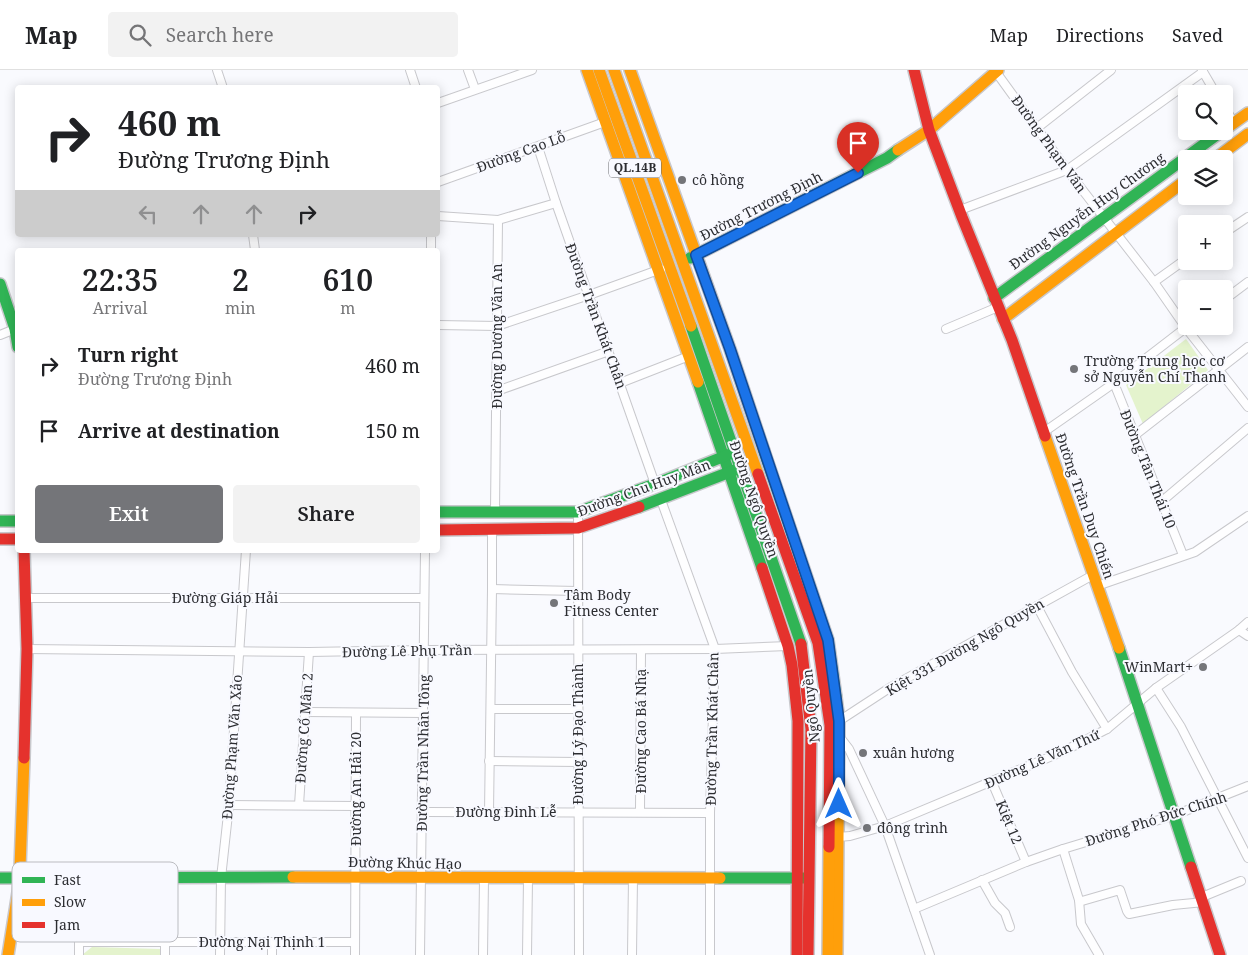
<!DOCTYPE html>
<meta charset="utf-8">
<style>
:root{--surface:#fff;--page:#f2f2f2;--text:#202124;--muted:#757577;--line:#e0e0e0;--accent:#747579}
body{margin:0;font-family:"Noto Serif",serif;background:var(--page);color:var(--text);height:100vh;display:flex;flex-direction:column;font-size:19px;white-space:nowrap}
*{box-sizing:border-box;margin:0}
p{font-size:16px;color:var(--muted)}
.icon{flex:none;width:28px;height:28px;fill:none;stroke:currentColor;stroke-width:2;stroke-linecap:round;stroke-linejoin:round}
.map{position:relative;flex:1;overflow:hidden}
.details{position:absolute;left:15px;top:178px;width:425px;height:305px;display:flex;flex-direction:column;background:var(--surface);border-radius:5px;box-shadow:0 2px 12px #0003}
.details>*{flex:none}
.hud{position:absolute;left:15px;top:15px;width:425px;height:152px;border-radius:5px;box-shadow:0 2px 12px #0003;background:#fff;color:var(--text);overflow:hidden}
.tools{position:absolute;left:1178px;top:15px;display:grid;gap:10px}
.tools a{display:grid;place-items:center;width:55px;height:55px;border-radius:5px;background:var(--surface);box-shadow:0 2px 12px #0003;font-size:25px}
.pin{position:absolute;display:grid;place-items:center;width:42px;height:42px;color:#fff;margin:-51px -21px;border-radius:50% 50% 50% 0;rotate:-45deg;box-shadow:0 0 5px #0007}
.pin .icon{rotate:45deg}
.me{position:absolute;width:55px;margin:-28px;rotate:0deg;stroke-linejoin:round;filter:drop-shadow(0 0 4px #0008)}
.turn{display:flex;align-items:center;gap:18px;height:105px;padding:0 20px;font-size:22px}
.turn .icon{width:65px;height:65px;stroke-width:2.5}
.turn b{display:block;font-size:35px;line-height:42px}
.lanes{display:flex;align-items:center;height:48px;padding:0 20px;background:#0003;justify-content:center;gap:25px;direction:ltr}
.lanes .off{opacity:.35}
.eta{display:flex;justify-content:space-evenly;align-items:center;height:85px;text-align:center}
.eta b{font-size:30px;font-weight:600;line-height:35px}
.action{display:flex;gap:10px;margin-top:auto;padding:10px 20px}
.action a{flex:1;height:58px;border-radius:5px;background:var(--accent);color:#fff;font-size:20px;font-weight:600;line-height:58px;text-align:center}
.action a+a{background:var(--page);color:var(--text)}
ul{padding:0;list-style:none}
li{display:flex;align-items:center;gap:15px;height:65px;padding:0 20px}
li div{flex:1}
li b{display:block;font-size:19px}
li em{font-style:normal}
header{display:flex;align-items:center;gap:30px;box-sizing:border-box;height:70px;padding:0 25px;background:var(--surface);border-bottom:1px solid var(--line)}
header strong{font-size:24px}
nav{display:flex;gap:28px;margin-inline-start:auto;font-size:18px}
.search{width:350px;height:45px;background:var(--page);display:flex;align-items:center;gap:12px;box-sizing:border-box;padding:0 18px;border-radius:5px;color:var(--muted);font-size:19px}
.map>svg:first-child{display:block}
.green{fill:#e4f3cd}
.lines{fill:none;stroke-linecap:round;stroke-linejoin:round}
.street-casing{stroke:#c8c8cc;stroke-width:10}
.fast-casing{stroke:#c8c8cc;stroke-width:14}
.slow-casing{stroke:#c8c8cc;stroke-width:14}
.jam-casing{stroke:#c8c8cc;stroke-width:14}
.street{stroke:#fefeff;stroke-width:8}
.fast{stroke:#30b455;stroke-width:11}
.slow{stroke:#ff9f0a;stroke-width:11}
.jam{stroke:#e5322d;stroke-width:11}
.route-casing{stroke:#114b97;stroke-width:12}
.route{stroke:#1a73e8;stroke-width:9}
.poi-dot{fill:#747579;stroke:#f8f9ff;stroke-width:2}
.labels{text-anchor:middle;stroke-width:4;stroke-linejoin:round;paint-order:stroke}
.shield{fill:#f8f9ff;stroke:#696a6f;stroke-width:1}
.shield-label{font-size:12px;font-weight:bold;fill:#2c2d31}
.street-label{font-size:14px;fill:#2c2d31;stroke:#f8f9ff}
.poi-label{font-size:14px;fill:#2c2d31;stroke:#f8f9ff;text-anchor:start}
.key{fill:#f8f9ff;stroke:#bbbcc1;stroke-width:1}
.key-label{font-size:14px;fill:#2c2d31}
</style>
<header>
<strong>Map</strong>
<div class="search"><svg class="icon" aria-label="search" viewBox="0 0 24 24"><circle cx="10" cy="10" r="6"/><path d="M15 15l6 6"/></svg>Search here</div>
<nav><a>Map</a><a>Directions</a><a>Saved</a></nav>
</header>
<div class="map">
<svg width="1248" height="885" viewBox="0 0 1248 885">
<rect width="100%" height="100%" fill="#f9fafe"/>
<g class="green">
<path d="M 1186,269 L 1208,300 L 1143,354 L 1126,315 Z"/>
<path d="M 92,877 L 160,879 L 160,885 L 82,885 Z"/>
</g>
<g class="lines">
<defs>
<g id="street">
<path d="M 217,0 L 223,18"/>
<path d="M 410,0 L 416,18"/>
<path d="M 468,0 L 475,19"/>
<path d="M 1202,0 L 1216,24"/>
<path d="M 996,2 L 1067,100 L 1154,212 L 1186,258 L 1248,337"/>
<path d="M 438,33 L 532,0"/>
<path d="M 1224,36 L 1234,53"/>
<path d="M 1037,58 L 1111,0"/>
<path d="M 538,77 L 556,133 L 655,414"/>
<path d="M 438,112 L 605,52"/>
<path d="M 960,140 L 1067,100 L 1203,2"/>
<path d="M 438,146 L 498,150 L 556,133"/>
<path d="M 1224,163 L 1248,147"/>
<path d="M 253,165 L 255,180"/>
<path d="M 431,180 L 431,165"/>
<path d="M 1154,212 L 1186,189"/>
<path d="M 1224,230 L 1248,212"/>
<path d="M 438,255 L 497,256 L 589,225 L 661,199"/>
<path d="M 946,259 L 998,237"/>
<path d="M 0,265 L 15,259"/>
<path d="M 620,313 L 689,286"/>
<path d="M 1114,313 L 1183,485"/>
<path d="M 497,321 L 609,281"/>
<path d="M 1044,362 L 1114,313 L 1188,256"/>
<path d="M 1135,365 L 1248,277"/>
<path d="M 661,430 L 715,579 L 710,743 L 710,885"/>
<path d="M 1161,432 L 1248,358"/>
<path d="M 495,442 L 498,150"/>
<path d="M 578,442 L 579,885"/>
<path d="M 1097,516 L 1195,482 L 1248,446"/>
<path d="M 492,519 L 577,521"/>
<path d="M 26,528 L 424,528"/>
<path d="M 1037,536 L 1072,602 L 1107,659"/>
<path d="M 1239,560 L 1248,566"/>
<path d="M 27,579 L 309,582 L 424,580 L 715,579 L 788,576"/>
<path d="M 1156,618 L 1181,657 L 1248,788"/>
<path d="M 491,639 L 578,639"/>
<path d="M 306,642 L 424,643"/>
<path d="M 839,651 L 891,617 L 1093,505"/>
<path d="M 839,666 L 849,679 L 885,756 L 930,885"/>
<path d="M 489,691 L 578,692"/>
<path d="M 992,712 L 1026,792"/>
<path d="M 229,735 L 356,736"/>
<path d="M 299,735 L 309,582"/>
<path d="M 423,742 L 710,743"/>
<path d="M 489,742 L 492,519 L 492,460"/>
<path d="M 640,742 L 641,580"/>
<path d="M 838,767 L 850,766 L 885,756 L 1064,681 L 1107,659 L 1156,618 L 1239,560 L 1248,552"/>
<path d="M 1063,779 L 1079,830 L 1082,831 L 1120,820 L 1127,841 L 1129,844 L 1173,835 L 1204,832"/>
<path d="M 982,810 L 995,833 L 1005,843 L 1010,857"/>
<path d="M 1202,827 L 1241,811"/>
<path d="M 1079,830 L 1081,854 L 1099,885"/>
<path d="M 914,839 L 1026,792 L 1063,779 L 1175,745 L 1248,716"/>
<path d="M 79,872 L 355,872"/>
<path d="M 165,872 L 165,885"/>
<path d="M 272,873 L 272,885"/>
<path d="M 79,885 L 79,809"/>
<path d="M 220,885 L 221,808 L 229,735 L 246,480"/>
<path d="M 355,885 L 356,643"/>
<path d="M 420,885 L 425,480"/>
<path d="M 483,885 L 484,809"/>
<path d="M 527,885 L 528,809"/>
<path d="M 632,885 L 633,808"/>
</g>
<g id="fast">
<path d="M 690,188 L 887,88 L 898,80"/>
<path d="M 0,214 L 15,259 L 18,277"/>
<path d="M 994,228 L 1222,61"/>
<path d="M 691,256 L 801,574"/>
<path d="M 698,312 L 762,498"/>
<path d="M 764,381 L 828,570 L 836,627"/>
<path d="M 639,437 L 735,400"/>
<path d="M 438,442 L 578,442 L 655,414 L 730,384"/>
<path d="M 0,451 L 18,451"/>
<path d="M 1119,578 L 1191,797"/>
<path d="M 0,808 L 293,807"/>
<path d="M 720,808 L 805,808"/>
</g>
<g id="slow">
<path d="M 587,0 L 698,312"/>
<path d="M 599,0 L 691,256"/>
<path d="M 614,0 L 758,404"/>
<path d="M 630,0 L 730,279 L 764,381"/>
<path d="M 1224,60 L 1248,43"/>
<path d="M 898,80 L 929,60 L 998,0"/>
<path d="M 1215,89 L 1248,64"/>
<path d="M 1003,249 L 1186,110"/>
<path d="M 1045,366 L 1119,578"/>
<path d="M 836,627 L 839,651 L 837,885"/>
<path d="M 293,807 L 720,808"/>
<path d="M 8,885 L 18,822 L 20,798 L 24,688"/>
<path d="M 828,885 L 829,777"/>
</g>
<g id="jam">
<path d="M 914,0 L 929,60 L 962,147 L 1012,270 L 1045,366"/>
<path d="M 758,404 L 818,573 L 830,655 L 829,777"/>
<path d="M 438,460 L 578,458 L 639,437"/>
<path d="M 0,469 L 18,469"/>
<path d="M 762,498 L 788,576 L 792,595 L 798,651 L 797,885"/>
<path d="M 801,574 L 811,659 L 808,885"/>
<path d="M 24,688 L 27,579 L 24,480"/>
<path d="M 1191,797 L 1220,885"/>
</g>
</defs>
<use href="#street" class="street-casing"/>
<use href="#fast" class="fast-casing"/>
<use href="#slow" class="slow-casing"/>
<use href="#jam" class="jam-casing"/>
<use href="#street" class="street"/>
<use href="#fast" class="fast"/>
<use href="#slow" class="slow"/>
<use href="#jam" class="jam"/>
</g>
<g class="lines">
<defs>
<path id="route" d="M 839,734 L 839,651 L 828,570 L 730,279 L 696,185 L 858,103"/>
</defs>
<use href="#route" class="route-casing"/>
<use href="#route" class="route"/>
</g>
<g class="poi-dot">
<circle cx="682" cy="110" r="5"/>
<circle cx="1074" cy="299" r="5"/>
<circle cx="554" cy="533" r="5"/>
<circle cx="1203" cy="597" r="5"/>
<circle cx="863" cy="683" r="5"/>
<circle cx="867" cy="758" r="5"/>
</g>
<g class="labels">
<rect class="shield" x="609" y="88.5" width="52" height="19" rx="4"/>
<g class="shield-label">
<text x="635" y="102">QL.14B</text>
</g>
<g class="street-label">
<text transform="translate(1049 74) rotate(54)" y="5">Đường Phạm Vấn</text>
<text transform="translate(521 82) rotate(-20)" y="5">Đường Cao Lỗ</text>
<text transform="translate(761 136) rotate(-27)" y="5">Đường Trương Định</text>
<text transform="translate(1087 141) rotate(-36)" y="5">Đường Nguyễn Huy Chương</text>
<text transform="translate(596 246) rotate(70)" y="5">Đường Trần Khát Chân</text>
<text transform="translate(497 266) rotate(-90)" y="5">Đường Dương Văn An</text>
<text transform="translate(1148 399) rotate(68)" y="5">Đường Tân Thái 10</text>
<text transform="translate(644 418) rotate(-20)" y="5">Đường Chu Huy Mân</text>
<text transform="translate(754 429) rotate(71)" y="5">Đường Ngô Quyền</text>
<text transform="translate(1085 436) rotate(71)" y="5">Đường Trần Duy Chiến</text>
<text x="225" y="533">Đường Giáp Hải</text>
<text transform="translate(965 577) rotate(-30)" y="5">Kiệt 331 Đường Ngô Quyền</text>
<text transform="translate(407 581) rotate(-1)" y="5">Đường Lê Phụ Trần</text>
<text transform="translate(811 636) rotate(-96)" y="5">Ngô Quyền</text>
<text transform="translate(304 658) rotate(-86)" y="5">Đường Cổ Mân 2</text>
<text transform="translate(712 659) rotate(-89)" y="5">Đường Trần Khát Chân</text>
<text transform="translate(641 661) rotate(-90)" y="5">Đường Cao Bá Nhạ</text>
<text transform="translate(578 664) rotate(-90)" y="5">Đường Lý Đạo Thành</text>
<text transform="translate(232 677) rotate(-86)" y="5">Đường Phạm Văn Xảo</text>
<text transform="translate(423 683) rotate(-89)" y="5">Đường Trần Nhân Tông</text>
<text transform="translate(1042 689) rotate(-24)" y="5">Đường Lê Văn Thứ</text>
<text transform="translate(356 719) rotate(-90)" y="5">Đường An Hải 20</text>
<text x="506" y="747">Đường Đinh Lễ</text>
<text transform="translate(1156 749) rotate(-18)" y="5">Đường Phó Đức Chính</text>
<text transform="translate(1009 752) rotate(67)" y="5">Kiệt 12</text>
<text transform="translate(405 793) rotate(1)" y="5">Đường Khúc Hạo</text>
<text x="262" y="877">Đường Nại Thịnh 1</text>
</g>
<g class="poi-label">
<text x="692" y="115">cô hồng</text>
<text x="1084" y="296">Trường Trung học cơ<tspan x="1084" dy="16">sở Nguyễn Chí Thanh</tspan></text>
<text x="564" y="530">Tâm Body<tspan x="564" dy="16">Fitness Center</tspan></text>
<text x="1193" y="602" text-anchor="end">WinMart+</text>
<text x="873" y="688">xuân hương</text>
<text x="877" y="763">đông trình</text>
</g>
</g>
<rect x="12" y="792" width="166" height="80" rx="8" class="key"/>
<rect x="22" y="807" width="23" height="6" fill="#30b455"/>
<rect x="22" y="829" width="23" height="7" fill="#ff9f0a"/>
<rect x="22" y="852" width="23" height="6" fill="#e5322d"/>
<g class="key-label">
<text x="54" y="815">Fast</text>
<text x="54" y="837">Slow</text>
<text x="54" y="860">Jam</text>
</g>
</svg>
<div class="tools">
<a><svg class="icon" aria-label="search" viewBox="0 0 24 24"><circle cx="10" cy="10" r="6"/><path d="M15 15l6 6"/></svg></a>
<a><svg class="icon" aria-label="layers" viewBox="0 0 24 24"><path d="M12 4l9 5-9 5-9-5zM3 14l9 5 9-5"/></svg></a>
<a>+</a>
<a>−</a>
</div>
<div class="pin" style="left:858px;top:103px;background:#d93025"><svg class="icon" aria-label="arrive" viewBox="0 0 24 24"><path d="M6 21V4h12l-3 4 3 4H6"/></svg></div>
<svg class="me" style="left:839px;top:734px" viewBox="-20 -20 40 40"><path d="M0-17L14 15 0 8-14 15z" fill="#1a73e8" stroke="#fff" stroke-width="4"/></svg>
<div class="hud">
<div class="turn"><svg class="icon" aria-label="right" viewBox="0 0 24 24"><path d="M7 20v-9h11M14 6l5 5-5 5"/></svg><div><b>460 m</b>Đường Trương Định</div></div>
<div class="lanes"><svg class="icon off" aria-label="left" viewBox="0 0 24 24"><path d="M17 20v-9H6M10 6l-5 5 5 5"/></svg><svg class="icon off" aria-label="ahead" viewBox="0 0 24 24"><path d="M12 20V5M6 11l6-6 6 6"/></svg><svg class="icon off" aria-label="ahead" viewBox="0 0 24 24"><path d="M12 20V5M6 11l6-6 6 6"/></svg><svg class="icon" aria-label="right" viewBox="0 0 24 24"><path d="M7 20v-9h11M14 6l5 5-5 5"/></svg></div>
</div>
<section class="details">
<div class="eta">
<div><b>22:35</b><p>Arrival</p></div>
<div><b>2</b><p>min</p></div>
<div><b>610</b><p>m</p></div>
</div>
<ul>
<li><svg class="icon" aria-label="right" viewBox="0 0 24 24"><path d="M7 20v-9h11M14 6l5 5-5 5"/></svg><div><b>Turn right</b><p>Đường Trương Định</p></div><em>460 m</em></li>
<li><svg class="icon" aria-label="arrive" viewBox="0 0 24 24"><path d="M6 21V4h12l-3 4 3 4H6"/></svg><div><b>Arrive at destination</b></div><em>150 m</em></li>
</ul>
<div class="action"><a>Exit</a><a>Share</a></div>
</section>
</div>
